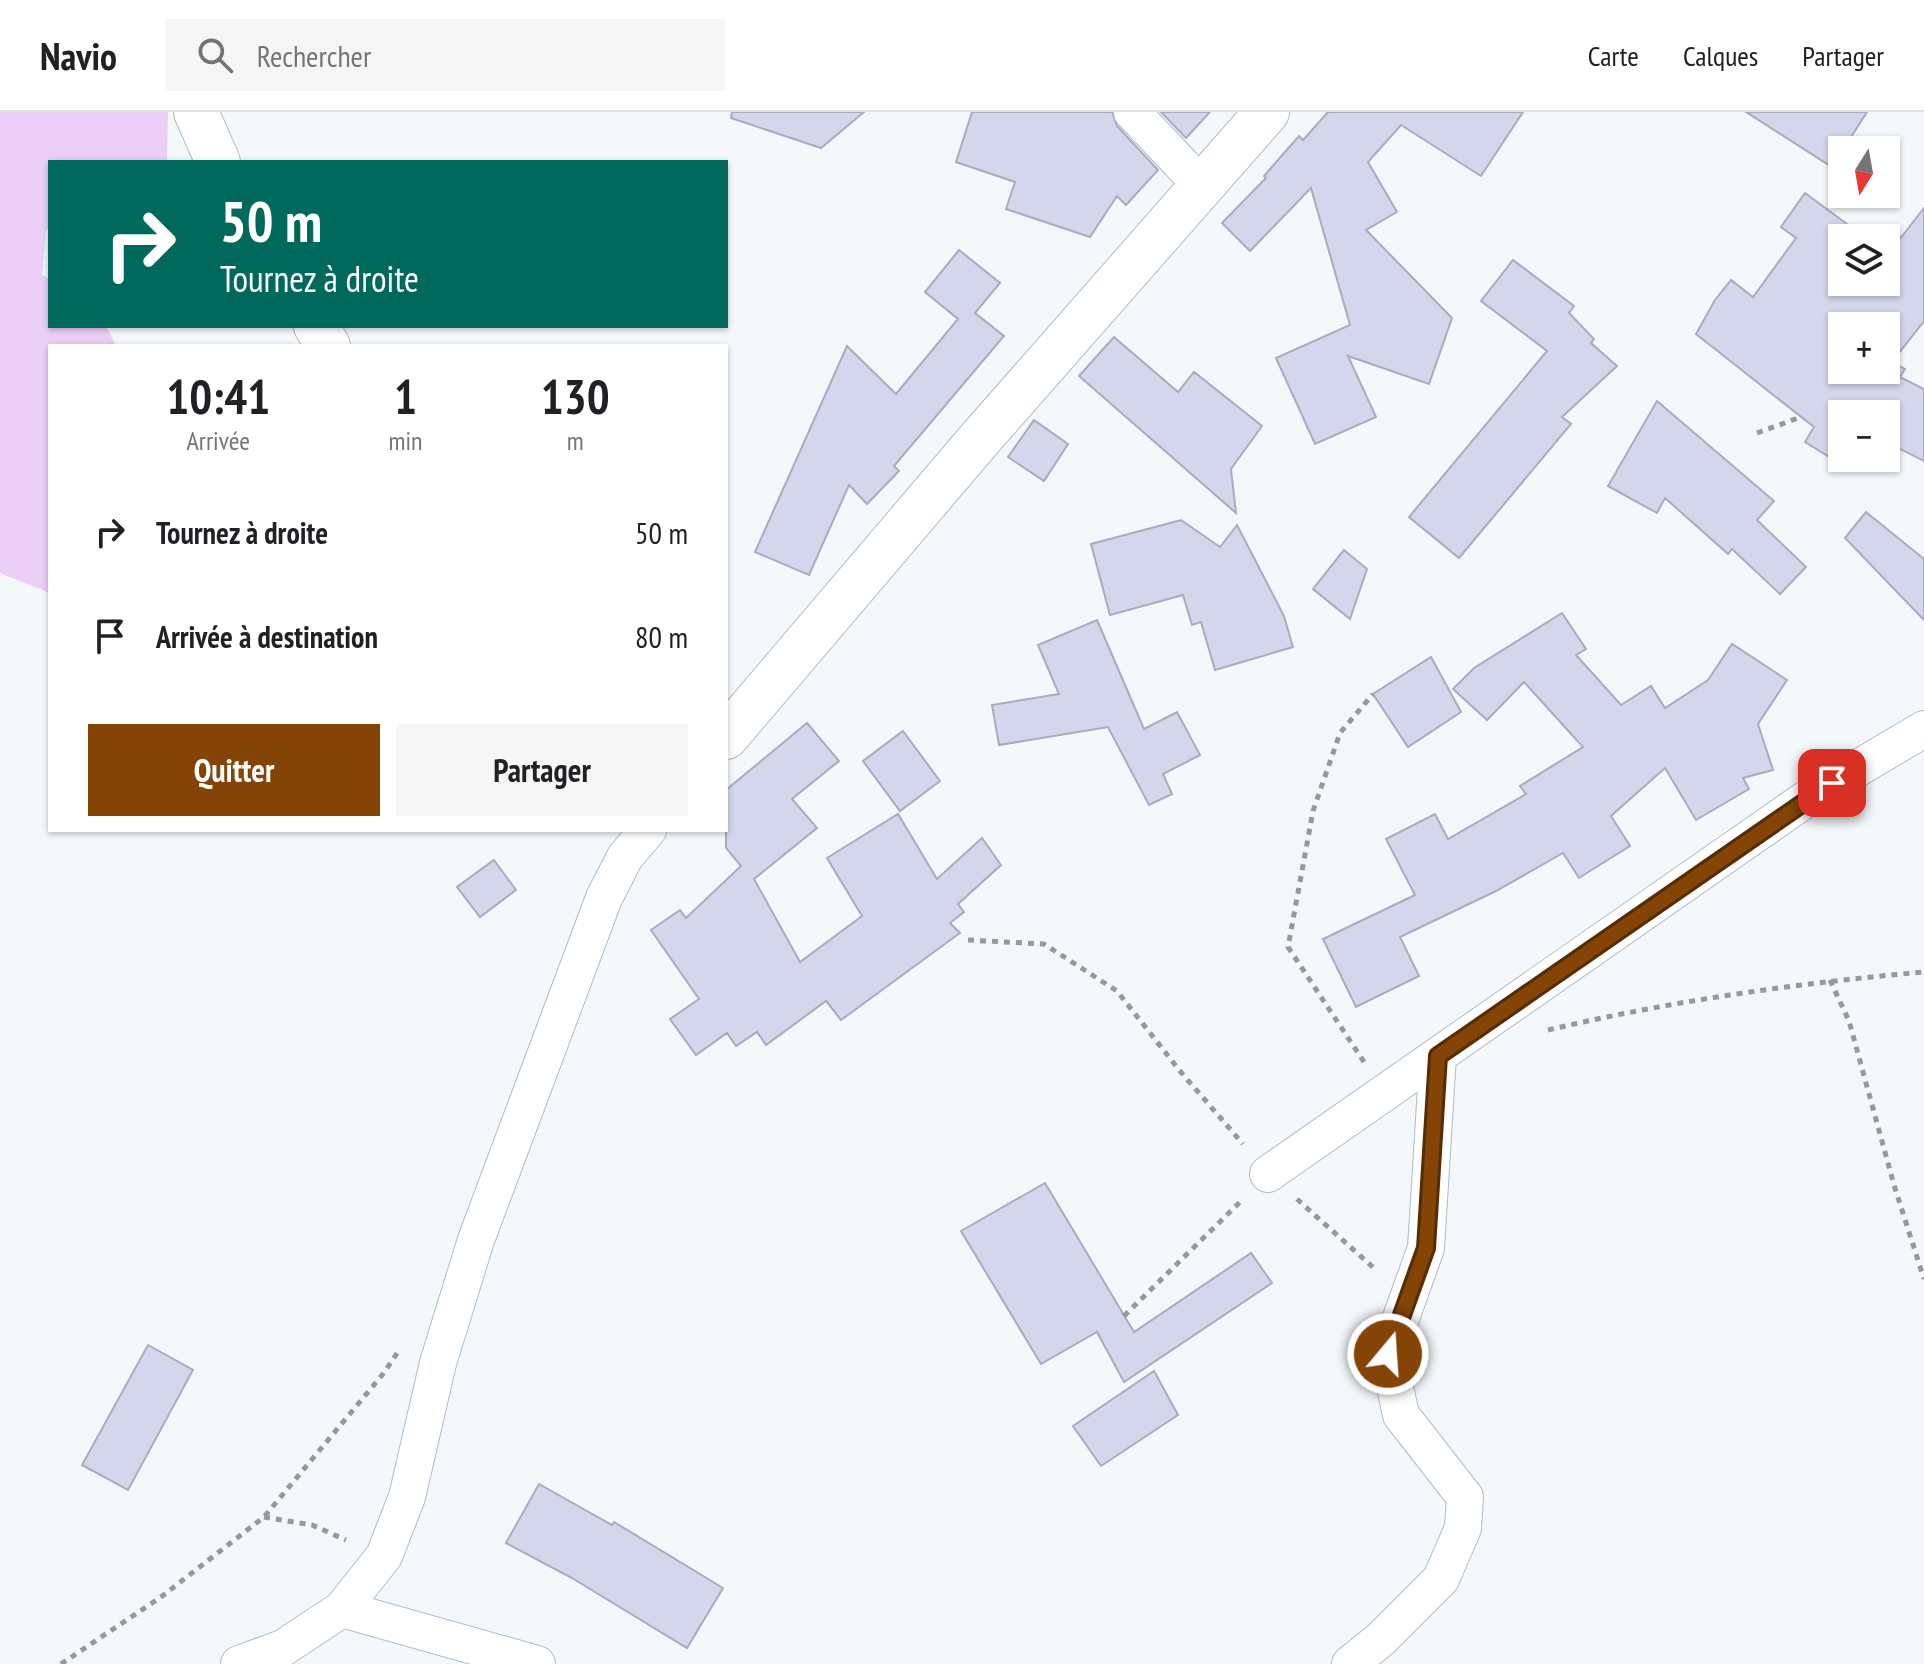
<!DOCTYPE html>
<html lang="fr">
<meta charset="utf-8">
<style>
:root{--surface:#fff;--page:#f6f6f6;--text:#202124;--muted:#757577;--line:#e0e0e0;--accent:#834406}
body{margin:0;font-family:"PT Sans Narrow",sans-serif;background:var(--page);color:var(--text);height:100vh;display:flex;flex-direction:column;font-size:30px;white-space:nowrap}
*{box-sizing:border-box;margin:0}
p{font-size:26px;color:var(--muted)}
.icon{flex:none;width:44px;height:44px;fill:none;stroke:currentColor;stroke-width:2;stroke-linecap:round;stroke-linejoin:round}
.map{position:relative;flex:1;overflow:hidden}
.sheet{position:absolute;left:48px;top:232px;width:680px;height:488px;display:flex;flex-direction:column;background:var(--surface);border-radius:0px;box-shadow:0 2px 6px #0004}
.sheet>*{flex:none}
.guide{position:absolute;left:48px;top:48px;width:680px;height:168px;border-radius:0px;box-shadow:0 2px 6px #0004;background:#00695c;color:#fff;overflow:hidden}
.needle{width:52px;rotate:191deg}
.tools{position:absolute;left:1828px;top:24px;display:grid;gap:16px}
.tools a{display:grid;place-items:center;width:72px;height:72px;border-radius:0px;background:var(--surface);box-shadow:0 2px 6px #0004;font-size:40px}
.pin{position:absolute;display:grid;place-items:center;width:68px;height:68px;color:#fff;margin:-34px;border-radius:16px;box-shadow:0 4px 12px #0006}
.me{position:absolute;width:88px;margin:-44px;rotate:18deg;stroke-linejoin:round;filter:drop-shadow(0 0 6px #0008)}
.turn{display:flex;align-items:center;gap:28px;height:168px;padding:0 40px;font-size:36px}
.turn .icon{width:104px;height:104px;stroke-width:2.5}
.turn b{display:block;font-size:56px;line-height:68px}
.eta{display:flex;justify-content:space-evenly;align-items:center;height:136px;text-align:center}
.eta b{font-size:48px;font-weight:800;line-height:56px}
.button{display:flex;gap:16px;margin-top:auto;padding:16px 40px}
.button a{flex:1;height:92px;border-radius:0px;background:var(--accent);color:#fff;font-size:32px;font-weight:800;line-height:92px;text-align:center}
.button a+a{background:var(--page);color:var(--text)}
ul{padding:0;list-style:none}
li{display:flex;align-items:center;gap:24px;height:104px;padding:0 40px}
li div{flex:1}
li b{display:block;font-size:30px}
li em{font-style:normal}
header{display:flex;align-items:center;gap:48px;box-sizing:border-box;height:112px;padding:0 40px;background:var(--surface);border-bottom:2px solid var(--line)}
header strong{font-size:38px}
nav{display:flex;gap:44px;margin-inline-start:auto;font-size:28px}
.search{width:560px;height:72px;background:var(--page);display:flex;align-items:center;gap:20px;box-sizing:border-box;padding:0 28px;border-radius:0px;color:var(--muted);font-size:30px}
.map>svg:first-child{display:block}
.green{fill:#ebcff7}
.building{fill:#d4d6ec;stroke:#a9abc0;stroke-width:2;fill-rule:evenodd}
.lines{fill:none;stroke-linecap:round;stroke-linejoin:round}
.minor-casing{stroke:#acbdce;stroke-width:38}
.tertiary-casing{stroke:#acbdce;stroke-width:46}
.path{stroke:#94999d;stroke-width:5;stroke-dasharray:6 6;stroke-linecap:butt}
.minor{stroke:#fff;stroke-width:36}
.tertiary{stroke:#fff;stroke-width:44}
.route-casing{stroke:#552c04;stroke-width:20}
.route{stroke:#834406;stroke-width:14}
</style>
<header>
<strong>Navio</strong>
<div class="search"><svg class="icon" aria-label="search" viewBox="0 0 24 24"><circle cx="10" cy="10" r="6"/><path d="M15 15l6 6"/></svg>Rechercher</div>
<nav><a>Carte</a><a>Calques</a><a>Partager</a></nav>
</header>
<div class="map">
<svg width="1924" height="1552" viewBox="0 0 1924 1552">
<rect width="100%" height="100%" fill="#f4f8fb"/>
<path class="green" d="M 0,0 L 168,0 L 167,49 L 50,50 L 50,113 L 46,119 L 42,163 L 50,167 L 50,214 L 106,214 L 116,234 L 50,234 L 50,481 L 0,461 Z"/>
<g class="building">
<path d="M 732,0 L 864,0 L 821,36 L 731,6 Z"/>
<path d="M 972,0 L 1112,0 L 1117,14 L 1158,58 L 1126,93 L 1117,84 L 1090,125 L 1006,97 L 1015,70 L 956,50 Z"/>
<path d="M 1161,0 L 1210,0 L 1186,26 Z"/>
<path d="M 1328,0 L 1523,0 L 1481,64 L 1401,13 L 1368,50 L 1397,100 L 1366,118 L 1452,206 L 1429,272 L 1348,244 L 1376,305 L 1315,332 L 1276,246 L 1350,213 L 1311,76 L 1250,139 L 1222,111 L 1266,66 L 1264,64 L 1299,24 L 1303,28 Z"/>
<path d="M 1746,0 L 1867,0 L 1832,55 Z"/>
<path d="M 1805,81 L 1866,126 L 1842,126 L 1842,170 L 1886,170 L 1886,140 L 1888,142 L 1924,96 L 1924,209 L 1892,250 L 1905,257 L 1900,265 L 1924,277 L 1924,349 L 1886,330 L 1886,302 L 1842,302 L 1842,346 L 1853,346 L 1847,356 L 1805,330 L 1814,315 L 1696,222 L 1715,188 L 1731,168 L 1753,185 L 1796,126 L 1781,115 ZM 1842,214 L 1886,214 L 1886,258 L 1842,258 Z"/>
<path d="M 959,138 L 1000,171 L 975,201 L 1004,224 L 894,354 L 899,359 L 867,392 L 849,373 L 809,463 L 755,440 L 847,234 L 896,282 L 958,207 L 925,180 Z"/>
<path d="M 1513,148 L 1574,194 L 1569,201 L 1594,227 L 1591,231 L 1617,254 L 1562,305 L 1571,312 L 1459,446 L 1409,405 L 1547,239 L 1481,189 Z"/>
<path d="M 1114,225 L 1178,280 L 1194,260 L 1262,314 L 1231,357 L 1236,401 L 1079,264 Z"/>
<path d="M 1657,289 L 1774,389 L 1757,408 L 1806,455 L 1780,482 L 1732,437 L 1728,442 L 1665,386 L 1657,401 L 1608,374 Z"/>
<path d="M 1034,308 L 1068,332 L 1044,369 L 1008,345 Z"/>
<path d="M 1866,400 L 1924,447 L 1924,508 L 1845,426 Z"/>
<path d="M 1181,408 L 1220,435 L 1237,413 L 1284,504 L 1293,535 L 1215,558 L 1201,510 L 1192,513 L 1183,483 L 1110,503 L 1091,432 Z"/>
<path d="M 1344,438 L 1367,457 L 1350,507 L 1313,477 Z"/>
<path d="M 1562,501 L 1586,537 L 1576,543 L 1621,593 L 1651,574 L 1665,596 L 1708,568 L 1732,532 L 1787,568 L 1758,612 L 1773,658 L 1743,666 L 1749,677 L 1696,708 L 1665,656 L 1611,704 L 1630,734 L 1579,766 L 1563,741 L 1496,779 L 1400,825 L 1419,864 L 1356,895 L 1323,827 L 1415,783 L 1386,727 L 1435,702 L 1448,727 L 1526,682 L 1520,674 L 1583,635 L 1524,570 L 1487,608 L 1453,577 L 1474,556 Z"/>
<path d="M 1097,508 L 1144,617 L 1177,600 L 1200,643 L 1163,662 L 1172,682 L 1149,693 L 1108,615 L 999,633 L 992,593 L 1059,582 L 1038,533 Z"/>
<path d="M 1431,545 L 1461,600 L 1408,635 L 1373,582 Z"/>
<path d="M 807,611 L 839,649 L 792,687 L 817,716 L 754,767 L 800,850 L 862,804 L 827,746 L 898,702 L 937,767 L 982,726 L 1001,753 L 958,792 L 964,800 L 950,811 L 960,821 L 841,908 L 826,889 L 766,933 L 757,920 L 736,934 L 727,921 L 696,943 L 670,907 L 699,887 L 651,818 L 680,798 L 686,806 L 741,754 L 726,736 L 726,678 Z"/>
<path d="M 903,619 L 940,669 L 900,699 L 863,649 Z"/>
<path d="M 494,748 L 516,778 L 480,805 L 457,775 Z"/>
<path d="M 1045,1071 L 1134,1220 L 1251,1141 L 1272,1171 L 1124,1270 L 1097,1220 L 1041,1252 L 961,1119 Z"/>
<path d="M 148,1233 L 193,1258 L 128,1378 L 82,1353 Z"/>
<path d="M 1154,1259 L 1178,1303 L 1101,1354 L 1073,1314 Z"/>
<path d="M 539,1372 L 612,1413 L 614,1410 L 723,1476 L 687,1536 L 572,1466 L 506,1431 Z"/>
</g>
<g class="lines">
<defs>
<g id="minor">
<path d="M 1132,0 L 1201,73"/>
<path d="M 1268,1062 L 1806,687 L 1924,617"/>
<path d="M 342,1497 L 537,1552"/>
<path d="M 239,1552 L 283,1536 L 342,1497 L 384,1444 L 407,1385 L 438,1251 L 476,1128 L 604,786 L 625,745 L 648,718"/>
<path d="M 1350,1552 L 1381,1527 L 1441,1467 L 1463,1416 L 1465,1385 L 1401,1303 L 1388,1242 L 1426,1136 L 1438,944"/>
</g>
<g id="tertiary">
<path d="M 196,0 L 218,50"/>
<path d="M 316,214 L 328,234"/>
<path d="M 726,625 L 978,329 L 1267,0"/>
</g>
</defs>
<use href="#minor" class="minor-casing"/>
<use href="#tertiary" class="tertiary-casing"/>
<g class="path">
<path d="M 1757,321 L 1801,305"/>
<path d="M 968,828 L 1044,832 L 1117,879 L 1180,959 L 1243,1032"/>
<path d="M 1830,868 L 1849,909 L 1894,1073 L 1924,1167"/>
<path d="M 1548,918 C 1671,889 1798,871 1924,860"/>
<path d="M 1364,950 L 1288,835 L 1313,699 L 1340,621 L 1373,582"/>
<path d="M 1297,1087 L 1376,1158"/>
<path d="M 1124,1204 L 1242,1088"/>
<path d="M 264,1405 L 312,1413 L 346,1428"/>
<path d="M 61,1552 L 161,1485 L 264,1405 L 383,1262 L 400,1237"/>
</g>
<use href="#minor" class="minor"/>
<use href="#tertiary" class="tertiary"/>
</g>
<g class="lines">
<defs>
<path id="route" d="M 1388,1242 L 1426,1136 L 1438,944 L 1832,671"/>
</defs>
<use href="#route" class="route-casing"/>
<use href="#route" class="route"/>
</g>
</svg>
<div class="tools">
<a><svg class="needle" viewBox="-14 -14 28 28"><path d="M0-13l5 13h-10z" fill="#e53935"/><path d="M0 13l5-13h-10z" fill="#757577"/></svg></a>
<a><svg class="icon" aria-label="layers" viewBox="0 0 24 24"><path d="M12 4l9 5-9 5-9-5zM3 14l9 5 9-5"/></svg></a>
<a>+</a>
<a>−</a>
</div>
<div class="pin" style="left:1832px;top:671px;background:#d93025"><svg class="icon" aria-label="arrive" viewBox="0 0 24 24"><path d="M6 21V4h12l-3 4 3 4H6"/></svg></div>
<svg class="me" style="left:1388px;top:1242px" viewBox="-20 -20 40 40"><circle r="17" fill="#834406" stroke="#fff" stroke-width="3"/><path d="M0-11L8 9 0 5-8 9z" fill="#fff"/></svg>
<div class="guide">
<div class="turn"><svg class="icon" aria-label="right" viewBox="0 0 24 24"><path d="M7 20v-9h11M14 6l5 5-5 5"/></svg><div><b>50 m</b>Tournez à droite</div></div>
</div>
<section class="sheet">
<div class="eta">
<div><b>10:41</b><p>Arrivée</p></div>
<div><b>1</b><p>min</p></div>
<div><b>130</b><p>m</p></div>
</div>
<ul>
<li><svg class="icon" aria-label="right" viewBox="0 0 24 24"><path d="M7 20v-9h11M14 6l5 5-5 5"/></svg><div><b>Tournez à droite</b></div><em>50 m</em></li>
<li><svg class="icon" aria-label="arrive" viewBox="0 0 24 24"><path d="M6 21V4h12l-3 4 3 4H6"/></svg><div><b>Arrivée à destination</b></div><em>80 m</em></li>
</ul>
<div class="button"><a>Quitter</a><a>Partager</a></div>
</section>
</div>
